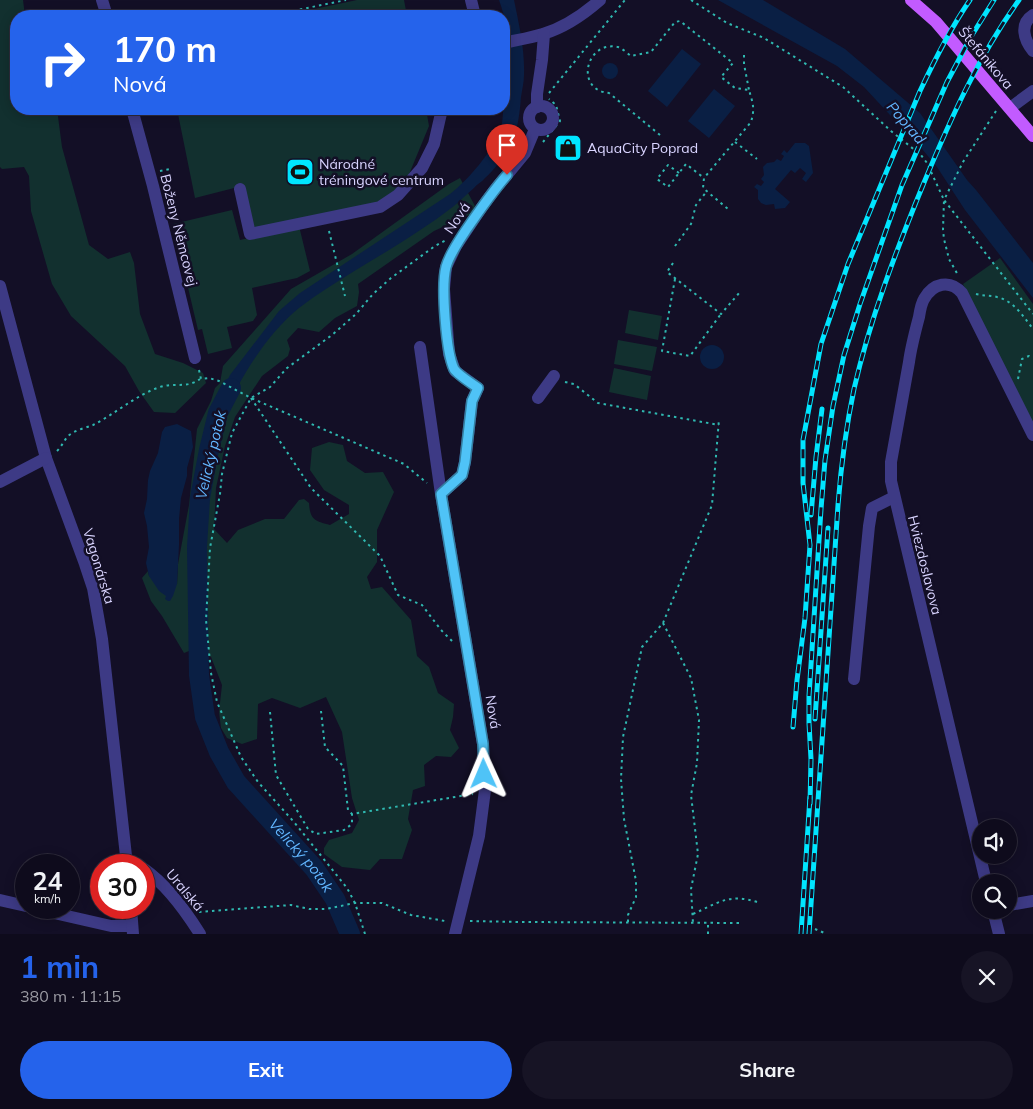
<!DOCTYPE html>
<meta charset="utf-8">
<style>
:root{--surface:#0e0b1c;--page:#171425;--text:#f1f3f6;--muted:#9b9ba3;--line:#2e2b3b;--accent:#2563eb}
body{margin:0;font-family:Mulish,sans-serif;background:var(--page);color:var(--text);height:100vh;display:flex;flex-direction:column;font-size:19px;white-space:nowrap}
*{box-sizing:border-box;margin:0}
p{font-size:16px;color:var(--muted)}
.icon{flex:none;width:28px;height:28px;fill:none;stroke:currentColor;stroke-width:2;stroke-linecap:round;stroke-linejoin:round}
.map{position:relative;height:934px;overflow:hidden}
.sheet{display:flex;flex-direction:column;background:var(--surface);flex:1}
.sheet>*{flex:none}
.guide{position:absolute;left:10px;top:10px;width:500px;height:105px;border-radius:20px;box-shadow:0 2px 12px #0003,0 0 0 1px var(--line);background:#2563eb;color:#fff;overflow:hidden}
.tools{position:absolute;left:972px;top:819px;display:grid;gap:10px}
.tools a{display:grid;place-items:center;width:45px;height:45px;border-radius:50%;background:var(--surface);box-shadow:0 2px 12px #0003,0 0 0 1px var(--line);font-size:25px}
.speed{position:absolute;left:15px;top:854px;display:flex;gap:10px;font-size:25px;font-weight:700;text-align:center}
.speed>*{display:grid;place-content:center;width:65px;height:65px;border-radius:50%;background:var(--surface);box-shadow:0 2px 12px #0003,0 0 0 1px var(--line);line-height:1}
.speed small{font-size:12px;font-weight:400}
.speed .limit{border:8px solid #d22;background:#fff;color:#111}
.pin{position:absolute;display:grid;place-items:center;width:42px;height:42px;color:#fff;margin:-51px -21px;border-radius:50% 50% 50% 0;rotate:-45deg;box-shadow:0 0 5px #0007}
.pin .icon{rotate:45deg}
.me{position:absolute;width:55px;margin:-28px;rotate:359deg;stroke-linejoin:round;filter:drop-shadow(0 0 4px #0008)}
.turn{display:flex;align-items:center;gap:18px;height:105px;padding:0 20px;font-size:22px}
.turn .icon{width:65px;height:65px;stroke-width:2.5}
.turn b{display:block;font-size:35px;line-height:42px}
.round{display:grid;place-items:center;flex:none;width:52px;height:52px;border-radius:26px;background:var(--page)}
.head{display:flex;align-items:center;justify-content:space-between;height:85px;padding:0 20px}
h1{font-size:30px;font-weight:700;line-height:38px;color:var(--accent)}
.primary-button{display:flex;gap:10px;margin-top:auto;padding:10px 20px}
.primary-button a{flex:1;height:58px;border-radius:30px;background:var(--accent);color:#fff;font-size:20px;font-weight:700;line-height:58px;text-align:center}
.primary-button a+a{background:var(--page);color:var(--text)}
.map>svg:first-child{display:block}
.green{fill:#12302f}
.water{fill:#0a1f44}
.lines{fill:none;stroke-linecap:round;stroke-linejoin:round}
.river{stroke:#0a1f44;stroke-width:20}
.path{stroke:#2fb8b0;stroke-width:2;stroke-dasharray:2.5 4;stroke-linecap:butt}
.minor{stroke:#3d3a85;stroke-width:12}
.major{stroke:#c25bff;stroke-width:12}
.rail-casing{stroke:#00e5ff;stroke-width:5}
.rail{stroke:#130f26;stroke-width:3;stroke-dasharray:9;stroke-linecap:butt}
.route-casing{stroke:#337fa1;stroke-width:12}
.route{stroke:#4fc3f7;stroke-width:9}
.labels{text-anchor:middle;stroke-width:5;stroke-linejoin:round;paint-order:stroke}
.street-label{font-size:14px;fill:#d9d4ff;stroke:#130f26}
.poi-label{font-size:14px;fill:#d9d4ff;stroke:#130f26;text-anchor:start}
.water-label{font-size:15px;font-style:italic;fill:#62b6ff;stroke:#130f26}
</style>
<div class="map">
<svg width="1033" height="934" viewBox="0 0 1033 934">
<rect width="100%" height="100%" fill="#130f26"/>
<g class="green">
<path d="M 0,0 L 23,0 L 25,16 L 16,16 L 16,109 L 57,109 L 62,147 L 89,245 L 108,259 L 130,252 L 134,263 L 140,314 L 155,354 L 183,363 L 203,373 L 206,383 L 175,413 L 154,412 L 139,391 L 125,366 L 71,316 L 52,284 L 31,211 L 29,176 L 24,167 L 2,169 L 0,167 Z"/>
<path d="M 357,0 L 404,0 L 407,16 L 281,16 Z"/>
<path d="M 177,109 L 426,109 L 429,126 L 405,184 L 391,200 L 254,230 L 242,186 L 195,198 Z"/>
<path d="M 460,178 L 475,206 L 471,214 L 434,231 L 358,284 L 359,292 L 357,306 L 335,318 L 319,332 L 298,328 L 287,340 L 290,349 L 288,356 L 262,376 L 235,417 L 225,446 L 216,488 L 214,529 L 227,543 L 238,530 L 265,519 L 284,519 L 299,500 L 304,499 L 309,503 C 310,520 315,521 330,525 L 349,514 L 349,505 L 324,490 L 310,470 L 312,448 L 329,442 L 343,445 L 347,461 L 365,473 L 383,472 L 394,492 L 377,530 L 377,562 L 367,577 L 371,589 L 382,587 L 411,620 L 417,656 L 429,667 L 438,693 L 454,704 L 453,717 L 450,730 L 459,748 L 451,757 L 436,756 L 424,765 L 425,786 L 413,790 L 408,819 L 412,830 L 402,859 L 380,859 L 370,870 L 342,867 L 324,854 L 324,848 L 329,840 L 352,833 L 359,820 L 352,798 L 342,732 L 326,697 L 300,708 L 272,698 L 258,704 L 257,739 L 242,744 L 227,738 L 221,728 L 219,712 L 222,685 L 211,657 L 194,649 L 184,653 L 162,616 L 151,601 L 142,578 L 148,571 L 149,576 L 177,584 L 178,564 L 189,505 L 197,429 L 211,401 L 215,388 L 220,383 L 223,366 L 291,289 L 352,254 L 449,184 Z"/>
<path d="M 232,210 L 240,240 L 299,226 L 310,271 L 297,278 L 252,288 L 257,315 L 253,321 L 227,327 L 232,348 L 208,354 L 202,329 L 198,330 L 173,224 Z"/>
<path d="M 1000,258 L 1033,304 L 1033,428 L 963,284 Z"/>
<path d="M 629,310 L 662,316 L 658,340 L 625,333 Z"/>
<path d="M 618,340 L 657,347 L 652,371 L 614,364 Z"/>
<path d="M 614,368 L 651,376 L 647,400 L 609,392 Z"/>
</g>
<g class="water">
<path d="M 499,0 L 514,0 C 519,24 525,50 524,75 C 524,82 522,90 521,97 C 520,109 519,119 516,131 C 511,146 497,168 485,178 C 482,182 477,184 474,188 C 467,194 461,200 454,206 C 423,230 389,250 356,270 C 337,282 317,294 299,308 C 269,332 238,379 225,415 L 216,412 L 223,389 L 230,375 L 279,311 L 300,293 L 450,194 C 468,180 492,152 500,131 C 504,120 502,109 505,97 C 506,95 507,93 508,90 C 510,83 509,75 509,68 C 510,44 507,22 499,0 Z"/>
<path d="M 718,0 L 763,0 L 845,49 L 920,113 L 967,180 L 976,190 L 1033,263 L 1033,298 L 965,210 L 937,167 L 908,132 L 890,115 L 864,87 L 837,66 Z"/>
<path d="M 682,49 L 701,64 L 667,107 L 648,91 Z"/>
<circle cx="610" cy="71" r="8"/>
<path d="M 714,89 L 735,106 L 709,138 L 688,121 Z"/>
<path d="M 795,143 L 805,143 L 809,146 L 813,173 L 806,182 L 802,179 L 806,173 L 800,168 L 795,173 L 791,170 L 775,189 L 790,202 L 785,208 L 775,209 L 774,204 L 766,205 L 761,203 L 758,199 L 758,190 L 754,187 L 757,184 L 761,186 L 764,182 L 761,179 L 764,175 L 763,167 L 767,163 L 774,162 L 777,159 L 781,161 L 784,156 L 781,154 L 784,150 L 787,153 Z"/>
<circle cx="712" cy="357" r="12"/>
<path d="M 177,424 L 191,431 L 193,447 L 187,468 L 187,476 L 181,498 L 179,519 L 179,545 L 177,584 L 173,596 L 170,601 L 168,601 L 165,599 L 166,596 L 159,591 L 149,576 L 146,563 L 149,547 L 147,526 L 144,513 L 147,499 L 148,480 L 150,471 L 158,453 L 162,432 L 165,427 Z"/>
</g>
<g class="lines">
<path class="river" id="s1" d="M 231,388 L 218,413 L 209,450 L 200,498 L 197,547 L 199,675 L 205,717 L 219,752 L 236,782 L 314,868 L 335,899 L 350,934"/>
<g class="path">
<path d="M 691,0 L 727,23 L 764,38 L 843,87 L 891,131 L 921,155 L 927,163 L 944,200 L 943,230 L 944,239 L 949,259 L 958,275"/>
<path d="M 268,16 L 346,0"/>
<path d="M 744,55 L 744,64 L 749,90"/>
<path d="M 549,93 L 625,0"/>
<path d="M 996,111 L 963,162 L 944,200 L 1033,314"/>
<path d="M 660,135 L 609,93 C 574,90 586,40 618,47 C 622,48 627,53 631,56 L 651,52 L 675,22 L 680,21 L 733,63 L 721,77 L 735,88 L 749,90 C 753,104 755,108 751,122 L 704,178 L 703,188 L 728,209"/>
<path d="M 543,142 L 560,121 L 556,105 L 549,99"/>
<path d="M 735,142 L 757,159"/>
<path d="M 160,171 L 170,169"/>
<path d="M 679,173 L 668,165 L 657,179 L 668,187 L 686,164 L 704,178"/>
<path d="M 329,231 L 345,296"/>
<path d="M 675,246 L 691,224 L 696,205 L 707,191"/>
<path d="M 673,263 L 667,272 L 721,314 L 740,292"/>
<path d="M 675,279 L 662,351 L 690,356 L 721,314"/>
<path d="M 976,294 C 983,296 990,295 997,297 C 1014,301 1023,316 1033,329"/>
<path d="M 199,370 L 201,379 L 209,378 L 219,381 L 251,398 L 404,464 L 427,483"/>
<path d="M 1018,379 L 1022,359 L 1029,356 L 1033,358"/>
<path d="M 565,382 L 574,384 L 598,403 L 719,425"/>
<path d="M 251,398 L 311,488 L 380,556 L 398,595 L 422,605 L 441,630 L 453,642"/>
<path d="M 57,451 C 62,446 65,439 68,436 C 75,430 85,428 93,425 C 115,414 136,395 160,387 C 175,382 186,389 200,379"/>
<path d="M 663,623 L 691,678 L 699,720 L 697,763 L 691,795 L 698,854 L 691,889 L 693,923"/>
<path d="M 321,711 L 325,747 L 343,766 L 348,810 L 352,814"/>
<path d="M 270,712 L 276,775 L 308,829 L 316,834 L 344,830 L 352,824 L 352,814 L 473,794"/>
<path d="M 199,912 L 291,905 L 309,909 L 326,909 L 355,903 L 382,903 L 411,915 L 445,921"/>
<path d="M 693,914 C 718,903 729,893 757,902"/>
<path d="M 470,921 L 521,922 L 741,923"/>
<path d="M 628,922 L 628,915 L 636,897 L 636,881 L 624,819 L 621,779 L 623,737 L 642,647 L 663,623 L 712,505 L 719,419"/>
<path d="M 815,929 L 827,934"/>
<path d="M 365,934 L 355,903 L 347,888 L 294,822 L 258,782 L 241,757 L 217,702 L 211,673 L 206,620 L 210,548 L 220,494 L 222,474 L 232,433 L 251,398 L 270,387 L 287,368 L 332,335 L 356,314 L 373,294 L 391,278 L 435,246 L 446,240"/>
<path d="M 708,934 L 708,924"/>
</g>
<g class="minor">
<path d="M 102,0 L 107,16"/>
<path d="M 471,0 L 475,16"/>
<path d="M 1033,15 C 1019,24 1024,40 1033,51"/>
<path d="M 504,43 C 517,40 530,38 543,34 C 563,28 584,14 600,0"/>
<circle cx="541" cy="118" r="12"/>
<path d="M 537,107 L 537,94 L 542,60 L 544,34"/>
<path d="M 1010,108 L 1033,91"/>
<path d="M 132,109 L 153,186 L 195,358"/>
<path d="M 240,189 L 250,234 L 380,207 L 398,195 L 422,168 L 434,144 L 442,109"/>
<path d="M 0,286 L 46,458 L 85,564 L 93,588 L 102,639 L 127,865"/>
<path d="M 420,347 L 441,494 L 483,744 L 485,790 L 479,836 L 455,934"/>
<path d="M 538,398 L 554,376"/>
<path d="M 0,482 L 46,458"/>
<path d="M 441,494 L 462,475 L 465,462 L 472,401 L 478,388 L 455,371 L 449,354 L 444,289 L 446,267 L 456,246 L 482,207 L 496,188 L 525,153 L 535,129"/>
<path d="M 854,679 L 869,526 L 872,508 L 894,497"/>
<path d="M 144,869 C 167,885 185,910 200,934"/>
<path d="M 986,882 L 891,481 L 891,462 C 897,429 903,396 909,362 C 911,347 915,332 919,317 C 920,311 921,304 924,299 C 933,283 950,279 962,293 L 1033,435"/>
<path d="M 0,900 L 26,906"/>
<path d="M 1009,905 L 1033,901"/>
<path d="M 32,908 L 111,926 L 132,926"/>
<path d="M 131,908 L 133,934"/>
<path d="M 993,910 L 999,934"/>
</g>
<path class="major" d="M 911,0 L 936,22 L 1033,136"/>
<defs>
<g id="rail">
<path d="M 811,515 L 816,457 L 822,409"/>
<path d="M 815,719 L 828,528"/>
<path d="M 793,727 L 797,680 L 805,618 L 810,545 L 803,483 L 803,440 L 821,344 L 848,264 L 920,91 C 935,59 950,29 970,0"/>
<path d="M 810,804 L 811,759 L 809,723 L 809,696 L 821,509 L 825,460 L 833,406 L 844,355 L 860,304 L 902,185 L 947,82 L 972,35 L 994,0"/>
<path d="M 801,934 L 810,797"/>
<path d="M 809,934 L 838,505 C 841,467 846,427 854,389 C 870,319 896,251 923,185 C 950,120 978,57 1019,0"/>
</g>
</defs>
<use href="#rail" class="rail-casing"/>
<use href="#rail" class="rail"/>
</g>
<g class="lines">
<defs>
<path id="route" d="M 484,774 L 483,744 L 441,494 L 462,475 L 465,462 L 472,401 L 478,388 C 471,383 458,375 454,369 C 446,352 441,286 446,267 C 449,255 459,241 466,230 C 479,211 492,192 507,175"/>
</defs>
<use href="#route" class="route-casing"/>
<use href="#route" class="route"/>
</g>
<defs>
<symbol id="shop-square" viewBox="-11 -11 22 22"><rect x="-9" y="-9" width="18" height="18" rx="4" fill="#00e5ff" stroke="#130f26"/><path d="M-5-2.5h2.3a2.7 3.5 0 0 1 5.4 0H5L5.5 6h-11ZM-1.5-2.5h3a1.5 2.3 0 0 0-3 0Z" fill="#111"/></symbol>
<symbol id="stadium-square" viewBox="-11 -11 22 22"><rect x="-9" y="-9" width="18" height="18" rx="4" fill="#00e5ff" stroke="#130f26"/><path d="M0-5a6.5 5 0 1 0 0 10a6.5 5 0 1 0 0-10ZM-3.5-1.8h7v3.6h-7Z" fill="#111"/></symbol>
</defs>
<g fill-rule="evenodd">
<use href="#shop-square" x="552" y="132" width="32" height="32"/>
<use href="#stadium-square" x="284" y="156" width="32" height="32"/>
</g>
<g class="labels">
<g class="street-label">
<text transform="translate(986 58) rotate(50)" y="5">Štefánikova</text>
<text transform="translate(457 218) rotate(-56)" y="5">Nová</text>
<text transform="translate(179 230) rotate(76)" y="5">Boženy Němcovej</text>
<text transform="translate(925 565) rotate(76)" y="5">Hviezdoslavova</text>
<text transform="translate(99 566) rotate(73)" y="5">Vagonárska</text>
<text transform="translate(493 712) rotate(81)" y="5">Nová</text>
<text transform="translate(185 890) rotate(50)" y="5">Uralská</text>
</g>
<g class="poi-label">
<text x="587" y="153">AquaCity Poprad</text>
<text x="319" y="169">Národné<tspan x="319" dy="16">tréningové centrum</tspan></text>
</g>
<g class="water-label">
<text transform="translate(906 123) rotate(49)" y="5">Poprad</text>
<text transform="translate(211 455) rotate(-77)" y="5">Velický potok</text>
<text dy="5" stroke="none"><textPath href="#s1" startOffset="505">Velický potok</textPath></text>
</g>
</g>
</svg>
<div class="tools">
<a><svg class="icon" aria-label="sound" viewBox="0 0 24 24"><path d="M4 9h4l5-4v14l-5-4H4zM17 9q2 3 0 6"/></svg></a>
<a><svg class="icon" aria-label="search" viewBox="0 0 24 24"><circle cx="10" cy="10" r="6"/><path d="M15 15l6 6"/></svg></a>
</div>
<div class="speed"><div>24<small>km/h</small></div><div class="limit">30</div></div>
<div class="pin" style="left:507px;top:175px;background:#d93025"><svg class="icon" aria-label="arrive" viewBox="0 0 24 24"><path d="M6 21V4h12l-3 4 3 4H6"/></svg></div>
<svg class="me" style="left:484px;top:774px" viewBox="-20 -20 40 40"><path d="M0-17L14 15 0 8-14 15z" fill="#4fc3f7" stroke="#fff" stroke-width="4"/></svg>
<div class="guide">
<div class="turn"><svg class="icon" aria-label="right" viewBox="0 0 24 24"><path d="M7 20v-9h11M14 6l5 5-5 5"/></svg><div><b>170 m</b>Nová</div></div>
</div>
</div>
<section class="sheet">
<div class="head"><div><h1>1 min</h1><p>380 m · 11:15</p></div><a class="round"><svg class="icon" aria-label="close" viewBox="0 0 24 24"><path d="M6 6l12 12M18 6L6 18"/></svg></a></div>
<div class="primary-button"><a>Exit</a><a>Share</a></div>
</section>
